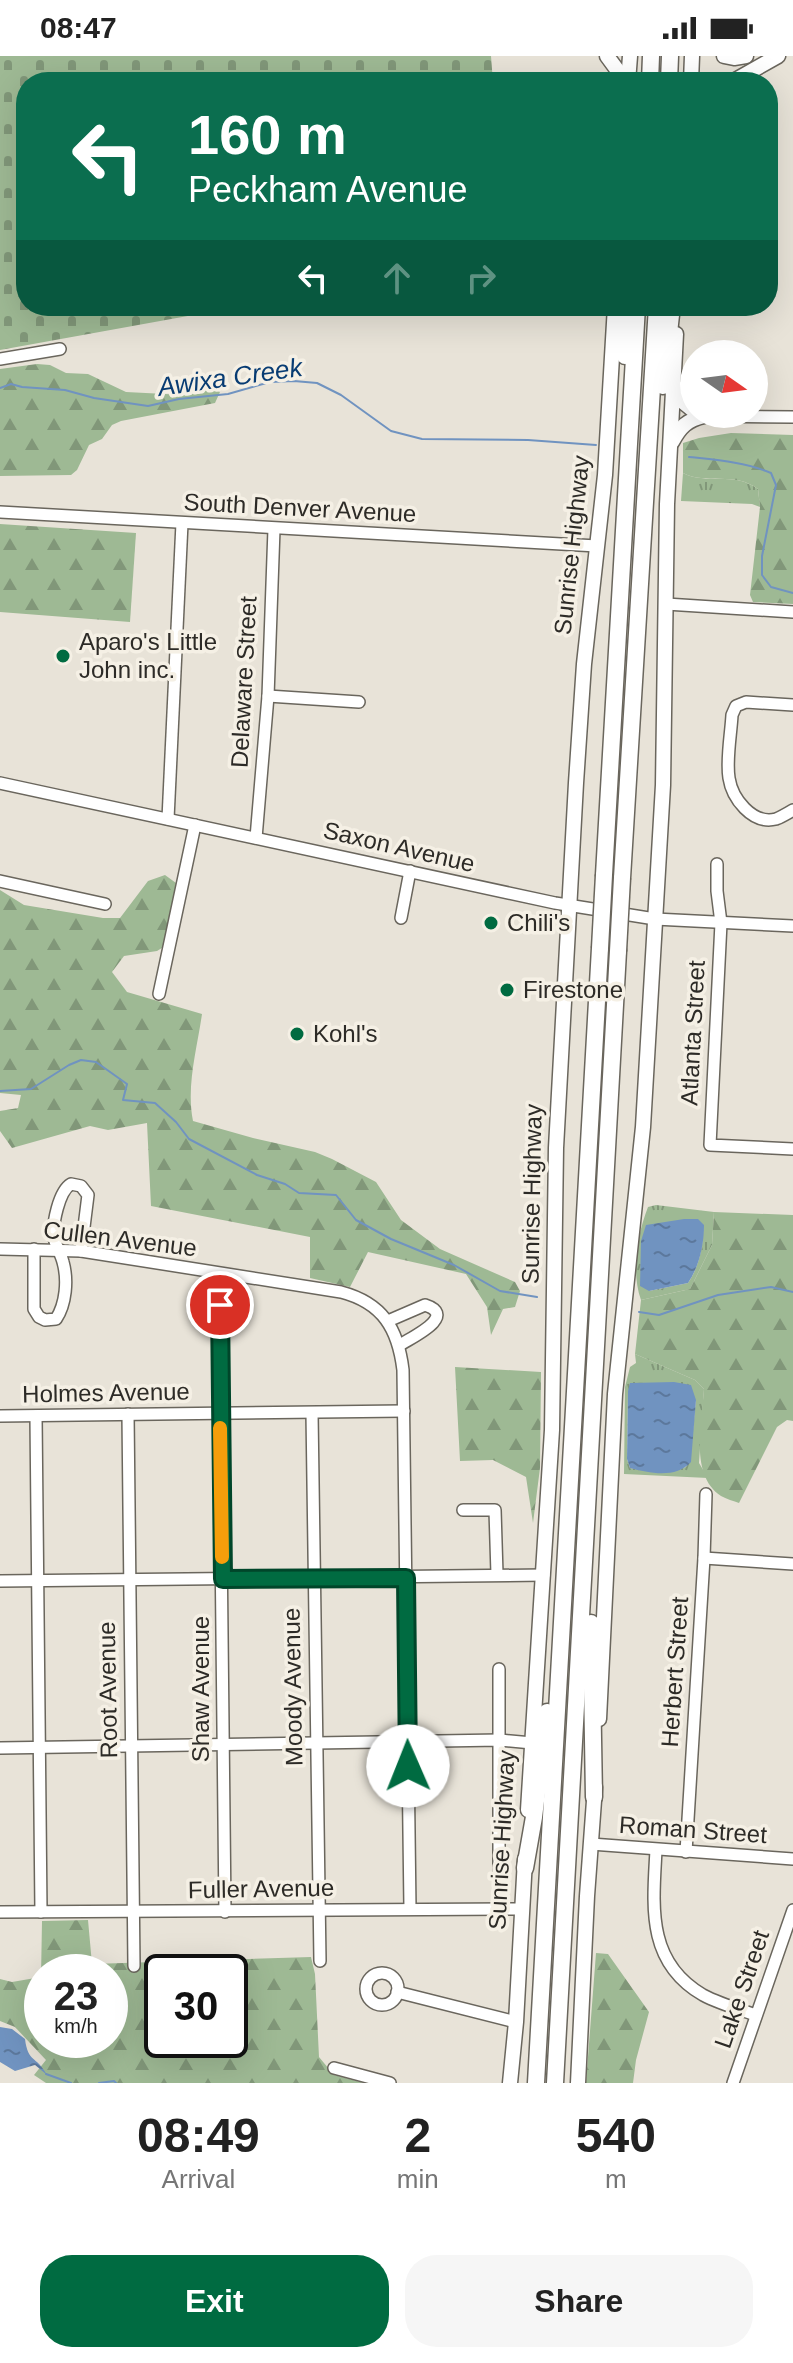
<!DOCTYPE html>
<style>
:root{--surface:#fff;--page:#f6f6f6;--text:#222;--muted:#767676;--accent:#006b41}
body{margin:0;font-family:Helvetica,sans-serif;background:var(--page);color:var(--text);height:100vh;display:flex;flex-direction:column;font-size:30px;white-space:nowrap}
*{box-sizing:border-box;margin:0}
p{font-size:26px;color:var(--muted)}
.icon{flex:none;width:44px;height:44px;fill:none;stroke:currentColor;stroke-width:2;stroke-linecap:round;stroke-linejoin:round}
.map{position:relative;height:2027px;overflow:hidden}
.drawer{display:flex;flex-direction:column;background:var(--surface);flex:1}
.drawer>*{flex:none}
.banner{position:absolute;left:16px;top:16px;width:762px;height:244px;border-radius:32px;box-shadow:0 8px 32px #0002;background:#0b6e4f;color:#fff;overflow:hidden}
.needle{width:52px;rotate:104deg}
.controls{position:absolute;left:680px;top:284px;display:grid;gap:16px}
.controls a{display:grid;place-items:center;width:88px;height:88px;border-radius:50%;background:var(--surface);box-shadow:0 8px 32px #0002;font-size:40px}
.speed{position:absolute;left:24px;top:1898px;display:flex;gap:16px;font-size:40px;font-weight:700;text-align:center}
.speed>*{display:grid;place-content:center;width:104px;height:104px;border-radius:50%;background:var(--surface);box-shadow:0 8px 32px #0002;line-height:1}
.speed small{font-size:20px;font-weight:400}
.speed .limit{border:4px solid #111;border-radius:12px;background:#fff;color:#111}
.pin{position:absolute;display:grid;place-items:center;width:68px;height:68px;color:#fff;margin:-34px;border:4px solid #fff;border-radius:50%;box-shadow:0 2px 8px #0007}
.me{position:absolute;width:88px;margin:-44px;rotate:359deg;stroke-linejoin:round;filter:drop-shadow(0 0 6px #0008)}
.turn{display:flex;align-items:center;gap:28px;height:168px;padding:0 40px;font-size:36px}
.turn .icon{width:104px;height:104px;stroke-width:2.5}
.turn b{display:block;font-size:56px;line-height:68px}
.lanes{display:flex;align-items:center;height:76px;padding:0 40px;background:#0003;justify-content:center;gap:40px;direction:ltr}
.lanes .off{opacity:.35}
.eta{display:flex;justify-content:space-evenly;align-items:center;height:136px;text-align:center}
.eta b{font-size:48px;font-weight:600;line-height:56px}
.cta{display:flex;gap:16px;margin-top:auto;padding:16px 40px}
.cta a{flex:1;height:92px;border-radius:32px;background:var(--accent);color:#fff;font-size:32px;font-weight:600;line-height:92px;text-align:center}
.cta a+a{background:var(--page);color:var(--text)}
.status{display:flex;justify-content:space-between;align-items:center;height:56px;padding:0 40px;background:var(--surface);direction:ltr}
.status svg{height:22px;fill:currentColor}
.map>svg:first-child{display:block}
.grass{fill:url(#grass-tufts);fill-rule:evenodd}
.forest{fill:url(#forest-firs);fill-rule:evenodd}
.cemetery{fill:url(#cemetery-stones)}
.water{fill:url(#water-ripples)}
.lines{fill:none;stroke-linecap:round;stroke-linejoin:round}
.stream{stroke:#7093c0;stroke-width:2}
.minor-casing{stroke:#6a665d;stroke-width:14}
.major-casing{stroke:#6a665d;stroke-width:17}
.highway-casing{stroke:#6a665d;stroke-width:19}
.minor{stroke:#fff;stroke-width:11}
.major{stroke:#fff;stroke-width:14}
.highway{stroke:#fff;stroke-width:16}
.highway-bridge-casing{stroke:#6a665d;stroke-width:19;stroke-linecap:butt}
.highway-bridge{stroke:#fff;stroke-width:16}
.route-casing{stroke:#00462a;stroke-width:20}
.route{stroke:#006b41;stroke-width:14}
.slow{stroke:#f59e0b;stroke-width:14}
.poi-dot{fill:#006b41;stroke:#f5f0e5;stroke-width:3}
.labels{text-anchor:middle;stroke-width:7;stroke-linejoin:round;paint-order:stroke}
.street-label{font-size:24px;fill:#2d2b27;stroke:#f5f0e5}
.poi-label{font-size:24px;fill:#2d2b27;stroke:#f5f0e5;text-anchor:start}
.water-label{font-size:26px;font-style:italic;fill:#083c73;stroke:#f5f0e5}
</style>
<div class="status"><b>08:47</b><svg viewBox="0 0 49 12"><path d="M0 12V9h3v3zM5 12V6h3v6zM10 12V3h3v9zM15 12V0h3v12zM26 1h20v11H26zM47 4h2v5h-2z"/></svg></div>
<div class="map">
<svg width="793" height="2027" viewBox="0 0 793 2027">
<defs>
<pattern id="grass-tufts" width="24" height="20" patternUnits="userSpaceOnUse" patternTransform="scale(2)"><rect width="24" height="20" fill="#9eb994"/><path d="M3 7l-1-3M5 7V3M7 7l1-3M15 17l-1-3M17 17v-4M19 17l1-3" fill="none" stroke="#819779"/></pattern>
<pattern id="forest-firs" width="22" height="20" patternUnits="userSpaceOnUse" patternTransform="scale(2)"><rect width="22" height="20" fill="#9eb994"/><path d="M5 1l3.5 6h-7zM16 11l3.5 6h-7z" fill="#819779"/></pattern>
<pattern id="cemetery-stones" width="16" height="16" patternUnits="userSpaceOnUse" patternTransform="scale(2)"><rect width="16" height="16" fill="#9eb994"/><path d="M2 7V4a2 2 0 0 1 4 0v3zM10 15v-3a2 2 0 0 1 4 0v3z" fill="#819779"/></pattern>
<pattern id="water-ripples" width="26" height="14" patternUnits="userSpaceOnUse" patternTransform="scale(2)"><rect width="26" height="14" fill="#7093c0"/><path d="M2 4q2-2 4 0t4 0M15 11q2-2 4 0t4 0" fill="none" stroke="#5c789c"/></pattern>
</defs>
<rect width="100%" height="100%" fill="#e8e3d8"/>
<g class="grass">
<path d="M 683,417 C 706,429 734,415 758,433 L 760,451 L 752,448 L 681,445 Z"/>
<path d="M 656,1149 L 714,1156 L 712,1189 L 690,1233 L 641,1244 C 631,1216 637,1179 648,1151 ZM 703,1169 C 704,1189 699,1211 688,1227 L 649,1235 Z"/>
<path d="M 635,1298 L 695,1324 L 704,1333 L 699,1407 L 708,1422 L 624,1418 L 625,1331 L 630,1311 L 636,1307 ZM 628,1335 L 696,1344 L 690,1403 L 686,1411 L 664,1417 L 630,1412 L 627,1403 Z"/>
</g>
<g class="forest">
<path d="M 37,308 L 50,309 L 66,317 L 88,318 L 126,336 L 185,339 L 212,333 L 220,336 L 215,347 L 121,365 L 112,369 L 102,383 L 89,389 L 77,414 L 71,419 L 0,420 L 0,313 Z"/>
<path d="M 731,377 L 793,379 L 793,548 L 753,546 L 750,539 L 760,451 L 758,433 C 734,415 706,429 683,417 L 683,387 L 699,382 Z"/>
<path d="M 0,468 L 136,477 L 130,566 L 0,556 Z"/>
<path d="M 165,819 L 176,827 L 165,890 L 157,895 L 124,900 L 112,916 L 127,936 L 202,958 C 197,993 186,1030 193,1065 L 253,1082 L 315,1096 L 332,1103 L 376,1126 L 401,1164 L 440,1193 L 515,1226 L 520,1235 L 515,1251 L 503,1253 L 491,1279 L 487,1251 L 466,1218 L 368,1196 L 350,1231 L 310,1222 L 310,1181 L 151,1150 L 147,1067 L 108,1074 L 90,1070 L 12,1092 L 0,1075 L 0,1055 L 18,1052 L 21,1039 L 0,1037 L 0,834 L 24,849 L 103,862 L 120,862 L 148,825 Z"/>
<path d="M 714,1156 L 793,1159 L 793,1365 L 787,1364 L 777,1371 L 739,1447 C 734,1445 726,1443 721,1440 C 689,1419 702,1366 704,1333 L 695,1324 L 635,1298 L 641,1244 L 690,1233 L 712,1189 Z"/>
<path d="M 455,1311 L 541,1316 L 540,1412 L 533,1467 L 526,1421 L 493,1404 L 460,1405 Z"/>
<path d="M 88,1864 L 92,1908 L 311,1901 L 315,1918 L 319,2001 L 334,2019 L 364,2027 L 46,2027 L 34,2019 L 46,2004 L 15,1971 L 0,1965 L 0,1923 L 12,1926 L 41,1921 L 42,1865 ZM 42,1916 L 110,1916 L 110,1984 L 42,1984 ZM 162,1916 L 230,1916 L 230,1984 L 162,1984 Z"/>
<path d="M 596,1897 L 608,1898 L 649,1956 L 636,2004 L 633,2027 L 586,2027 Z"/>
</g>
<path class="cemetery" d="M 0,0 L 491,0 L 493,26 L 26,26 L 26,250 L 243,250 L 0,294 Z"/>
<g class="water">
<path d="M 684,1163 L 698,1163 L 704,1169 C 704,1189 699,1211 688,1227 L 649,1235 L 640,1230 L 641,1185 L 646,1169 Z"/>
<path d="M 674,1326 L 691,1329 L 696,1344 L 691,1406 C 676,1423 649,1417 630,1412 L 627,1403 L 628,1335 L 630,1327 Z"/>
<path d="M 0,1971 L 12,1973 L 25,1983 C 28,2007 36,1999 47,2019 L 35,2009 L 15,2015 L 0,2006 Z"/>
</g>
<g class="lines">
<g class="stream">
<path d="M 0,332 L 11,328 L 22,331 L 65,334 L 94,342 L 148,350 L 179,343 L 228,338 L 270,326 L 294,325 L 317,327 L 341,339 L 391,375 L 422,383 L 528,384 L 596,389"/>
<path d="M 689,401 C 717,404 745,406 771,417 L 776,429 L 762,500 L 762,519 L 771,531 L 793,537"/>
<path d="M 0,1035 L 31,1033 L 69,1009 L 81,1004 L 96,1006 L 127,1028 L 123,1044 L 155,1047 L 176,1066 L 189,1083 L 257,1119 L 285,1128 L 299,1137 L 336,1139 L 356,1164 L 391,1183 L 454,1209 L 500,1235 L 537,1241"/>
<path d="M 639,1256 L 659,1259 L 718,1239 L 771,1231 L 793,1236"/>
<path d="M 46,2018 L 71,2027"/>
<path d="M 99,2027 L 114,2025 L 116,2027"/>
</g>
<defs>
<g id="minor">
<path d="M 0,303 L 60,293"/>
<path d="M 704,360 L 793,361"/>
<path d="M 0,456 L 597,490"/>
<path d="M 666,548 L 793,556"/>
<path d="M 268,640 L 359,646"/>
<path d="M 0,727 L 555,847 L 655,863 L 793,870"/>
<path d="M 793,754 C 788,757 781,761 776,763 C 752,769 732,742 729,722 C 726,704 731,678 732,659 L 736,650 L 746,646 L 793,649"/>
<path d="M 168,763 L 182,467"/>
<path d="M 256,782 L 268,640 L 274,473"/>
<path d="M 717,808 L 717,835 L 721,867 L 710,1089 L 793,1093"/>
<path d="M 0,825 L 105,848"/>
<path d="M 401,862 L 410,815"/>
<path d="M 159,938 L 195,769"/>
<path d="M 0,1193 L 81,1195 L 341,1236 C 383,1247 398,1273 403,1314 L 410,1853"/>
<path d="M 34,1193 L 34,1253 L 39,1261 L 45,1264 L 56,1263 C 66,1248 68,1224 63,1206 C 61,1198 56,1190 54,1182 C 52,1168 59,1135 71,1128 L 81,1130 L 88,1139 L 81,1195"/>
<path d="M 225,1219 L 220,1249 L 219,1301 L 225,1856"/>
<path d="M 388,1265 L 425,1249 C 459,1260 410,1282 400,1289"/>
<path d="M 312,1357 L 320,1905"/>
<path d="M 128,1358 L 134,1910"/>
<path d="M 0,1360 L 404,1355"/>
<path d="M 36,1360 L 41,1856"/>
<path d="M 463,1454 L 495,1454 L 497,1518"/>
<path d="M 704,1502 L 793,1508"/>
<path d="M 0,1525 L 544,1519"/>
<path d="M 499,1613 L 499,1813"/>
<path d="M 0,1692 L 500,1684 L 532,1687"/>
<path d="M 591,1788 L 793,1803"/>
<path d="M 656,1794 C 653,1850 646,1906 703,1939 C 720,1948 738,1953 756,1959"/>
<path d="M 686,1796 L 704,1502 L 706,1438"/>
<path d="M 0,1856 L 522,1853"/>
<circle cx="382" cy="1933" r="16"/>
<path d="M 397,1936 L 516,1966"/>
<path d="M 334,2012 L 390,2027"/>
<path d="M 733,2027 L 793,1854"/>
</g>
<g id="major">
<path d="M 607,0 L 618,15 L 622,26"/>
<path d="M 724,0 L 734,2 L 746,0"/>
<path d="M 628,26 L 630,0"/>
<path d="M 691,26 L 692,0"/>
<path d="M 732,26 L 778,0"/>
<path d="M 676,331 L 683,346 L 694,355"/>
<path d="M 672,386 C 680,371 687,364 704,360"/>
<path d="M 599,1663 L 615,1338 L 643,1071 L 663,729 L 667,448 L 676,278"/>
<path d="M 528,1754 L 552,1374 L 556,1092 L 576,727 L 584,608 L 605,419 L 615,250"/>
<path d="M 510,2027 L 516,1966 L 525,1803"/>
<path d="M 578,2027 L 587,1840 L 595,1731"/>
</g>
<g id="highway">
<path d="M 650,26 L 651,0"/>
<path d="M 669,26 L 670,0"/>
<path d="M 624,250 L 625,300"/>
<path d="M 663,330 L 672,250"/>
<path d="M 604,819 L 637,250"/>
<path d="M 622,822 L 657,250"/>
<path d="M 591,1567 L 594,1741"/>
<path d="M 525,1812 L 534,1761 L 547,1656"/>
<path d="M 536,2027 L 600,892"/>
<path d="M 555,2027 L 618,895"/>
</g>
</defs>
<use href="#minor" class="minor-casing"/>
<use href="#major" class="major-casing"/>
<use href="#highway" class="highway-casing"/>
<use href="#minor" class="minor"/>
<use href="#major" class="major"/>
<use href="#highway" class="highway"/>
<defs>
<g id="highway-bridge">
<path d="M 600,892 L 604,819"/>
<path d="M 618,895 L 622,822"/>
</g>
</defs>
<use href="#highway-bridge" class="highway-bridge-casing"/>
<use href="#highway-bridge" class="highway-bridge"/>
</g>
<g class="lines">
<defs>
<path id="route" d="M 220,1249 L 223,1523 L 406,1522 L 408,1710"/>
</defs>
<use href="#route" class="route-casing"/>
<use href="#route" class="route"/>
<path class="slow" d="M 220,1372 L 222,1501"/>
</g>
<g class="poi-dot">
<circle cx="63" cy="600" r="8"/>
<circle cx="491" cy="867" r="8"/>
<circle cx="507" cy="934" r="8"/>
<circle cx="297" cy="978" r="8"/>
</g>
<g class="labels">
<g class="street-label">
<text transform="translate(300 452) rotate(3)" y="8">South Denver Avenue</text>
<text transform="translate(572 489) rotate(-84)" y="8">Sunrise Highway</text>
<text transform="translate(244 626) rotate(-87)" y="8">Delaware Street</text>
<text transform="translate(399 791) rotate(13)" y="8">Saxon Avenue</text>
<text transform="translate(693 977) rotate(-87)" y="8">Atlanta Street</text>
<text transform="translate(532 1138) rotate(-89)" y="8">Sunrise Highway</text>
<text transform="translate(120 1183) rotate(7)" y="8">Cullen Avenue</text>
<text transform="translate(106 1337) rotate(-1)" y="8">Holmes Avenue</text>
<text transform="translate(675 1616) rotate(-86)" y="8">Herbert Street</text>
<text transform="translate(293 1631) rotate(-91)" y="8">Moody Avenue</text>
<text transform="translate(201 1633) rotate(-90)" y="8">Shaw Avenue</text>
<text transform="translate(108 1634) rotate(-91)" y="8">Root Avenue</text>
<text transform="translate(693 1774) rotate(4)" y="8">Roman Street</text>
<text transform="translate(502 1784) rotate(-87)" y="8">Sunrise Highway</text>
<text transform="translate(261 1833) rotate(-1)" y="8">Fuller Avenue</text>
<text transform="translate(742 1933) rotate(-71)" y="8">Lake Street</text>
</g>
<g class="poi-label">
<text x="79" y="594">Aparo's Little<tspan x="79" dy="28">John inc.</tspan></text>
<text x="507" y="875">Chili's</text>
<text x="523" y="942">Firestone</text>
<text x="313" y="986">Kohl's</text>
</g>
<g class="water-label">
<text transform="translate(230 321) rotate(-8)" y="9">Awixa Creek</text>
</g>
</g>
</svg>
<div class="controls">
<a><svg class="needle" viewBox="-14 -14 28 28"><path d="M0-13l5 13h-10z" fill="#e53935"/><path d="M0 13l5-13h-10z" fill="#767676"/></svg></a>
</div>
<div class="speed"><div>23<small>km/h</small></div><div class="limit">30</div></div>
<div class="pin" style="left:220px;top:1249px;background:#d93025"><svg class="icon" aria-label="arrive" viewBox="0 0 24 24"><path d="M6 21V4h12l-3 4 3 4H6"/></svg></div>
<svg class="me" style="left:408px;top:1710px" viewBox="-20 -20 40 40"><circle r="19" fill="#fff"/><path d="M0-13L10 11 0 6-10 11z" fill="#006b41"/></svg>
<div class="banner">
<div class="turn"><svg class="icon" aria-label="left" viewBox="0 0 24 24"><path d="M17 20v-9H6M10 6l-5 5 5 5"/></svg><div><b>160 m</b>Peckham Avenue</div></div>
<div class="lanes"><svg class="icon" aria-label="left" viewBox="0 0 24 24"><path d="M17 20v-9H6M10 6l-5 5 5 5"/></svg><svg class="icon off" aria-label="ahead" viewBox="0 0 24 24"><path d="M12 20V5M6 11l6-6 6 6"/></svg><svg class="icon off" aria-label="right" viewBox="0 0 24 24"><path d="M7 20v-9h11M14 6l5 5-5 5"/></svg></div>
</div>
</div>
<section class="drawer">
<div class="eta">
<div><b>08:49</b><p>Arrival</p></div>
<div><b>2</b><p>min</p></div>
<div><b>540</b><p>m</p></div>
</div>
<div class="cta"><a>Exit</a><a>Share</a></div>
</section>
